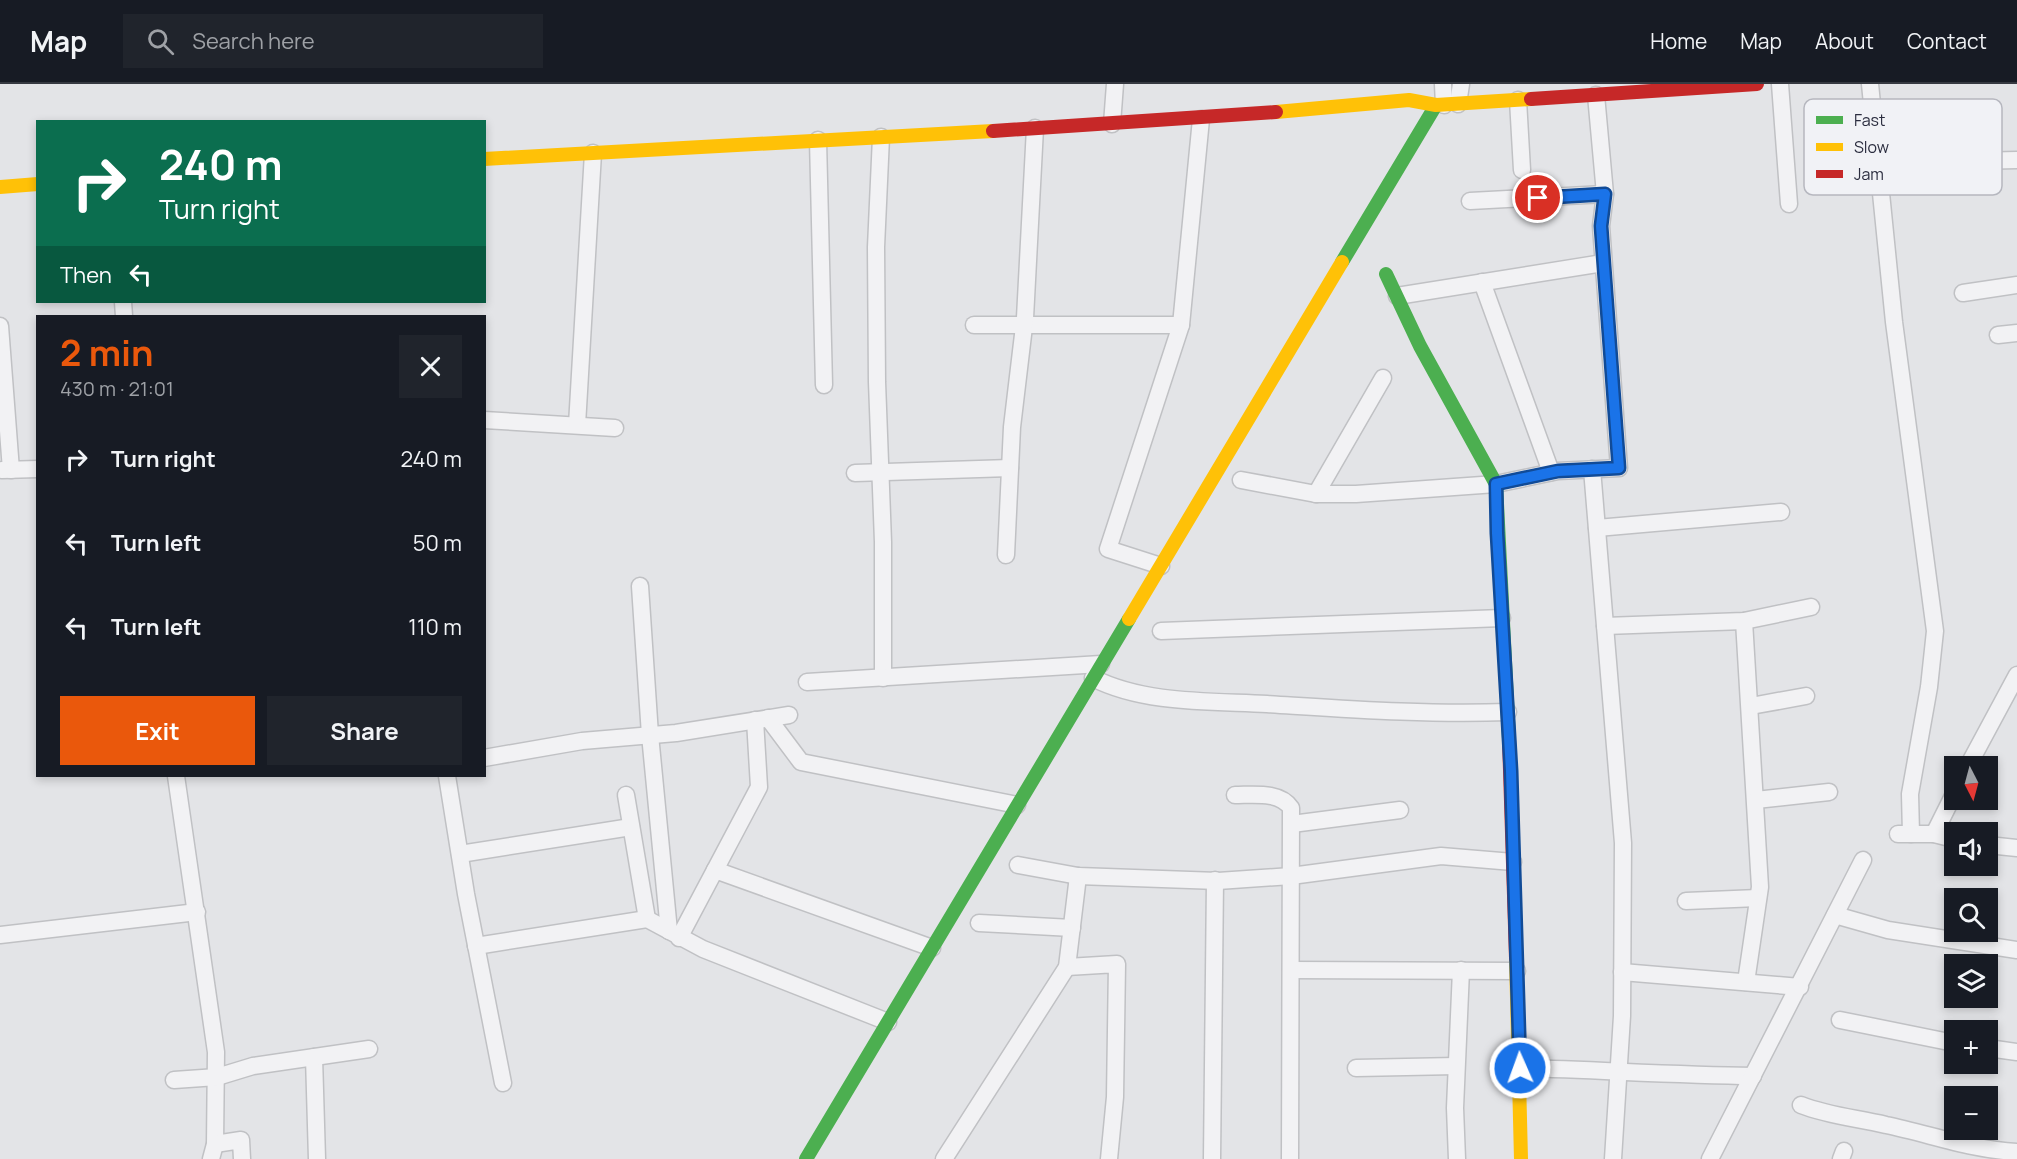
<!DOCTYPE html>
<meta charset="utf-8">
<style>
:root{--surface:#171b24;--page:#20242c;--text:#f1f3f6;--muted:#9ea1a6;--line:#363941;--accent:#ea580c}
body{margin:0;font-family:Manrope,sans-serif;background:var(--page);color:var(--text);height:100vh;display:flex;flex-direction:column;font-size:22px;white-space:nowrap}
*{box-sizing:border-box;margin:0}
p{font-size:20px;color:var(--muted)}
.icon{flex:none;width:33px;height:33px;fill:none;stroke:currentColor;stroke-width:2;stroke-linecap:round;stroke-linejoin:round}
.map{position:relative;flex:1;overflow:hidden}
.details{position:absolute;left:36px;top:231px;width:450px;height:462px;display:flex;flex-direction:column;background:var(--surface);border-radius:0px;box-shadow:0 3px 9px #0003}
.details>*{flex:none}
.banner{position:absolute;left:36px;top:36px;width:450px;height:183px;border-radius:0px;box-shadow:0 3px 9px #0003;background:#0b6e4f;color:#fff;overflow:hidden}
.needle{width:39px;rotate:174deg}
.fabs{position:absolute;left:1944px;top:672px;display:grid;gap:12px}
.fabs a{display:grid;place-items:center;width:54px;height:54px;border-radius:0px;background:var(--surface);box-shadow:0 3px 9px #0003;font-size:30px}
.pin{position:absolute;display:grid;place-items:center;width:51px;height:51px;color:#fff;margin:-26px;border:3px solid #fff;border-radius:50%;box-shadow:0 2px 6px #0007}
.me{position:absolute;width:66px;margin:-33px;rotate:358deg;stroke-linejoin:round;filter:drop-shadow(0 0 4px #0008)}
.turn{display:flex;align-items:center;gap:21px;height:126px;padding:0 24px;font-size:27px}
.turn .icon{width:78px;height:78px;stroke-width:2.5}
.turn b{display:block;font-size:42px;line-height:51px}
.then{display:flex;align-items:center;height:57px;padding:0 24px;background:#0003;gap:12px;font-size:22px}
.round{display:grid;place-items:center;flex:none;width:63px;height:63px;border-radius:0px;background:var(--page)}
.overview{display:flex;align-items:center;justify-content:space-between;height:102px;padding:0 24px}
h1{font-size:36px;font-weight:700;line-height:45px;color:var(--accent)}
.cta{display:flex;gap:12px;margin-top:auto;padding:12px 24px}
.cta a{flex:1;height:69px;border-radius:0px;background:var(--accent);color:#fff;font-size:24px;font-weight:700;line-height:69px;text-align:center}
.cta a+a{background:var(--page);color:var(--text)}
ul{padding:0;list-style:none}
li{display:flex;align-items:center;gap:18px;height:84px;padding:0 24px}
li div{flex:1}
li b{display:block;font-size:22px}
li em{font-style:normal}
header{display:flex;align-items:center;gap:36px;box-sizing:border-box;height:84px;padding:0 30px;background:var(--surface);border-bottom:2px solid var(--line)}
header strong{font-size:28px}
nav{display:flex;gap:33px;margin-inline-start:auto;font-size:21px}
.search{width:420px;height:54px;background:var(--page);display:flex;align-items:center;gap:15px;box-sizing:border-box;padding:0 21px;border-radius:0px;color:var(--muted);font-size:22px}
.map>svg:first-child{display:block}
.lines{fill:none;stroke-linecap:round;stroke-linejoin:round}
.street-casing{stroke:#c0c1c4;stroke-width:19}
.street{stroke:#f2f2f4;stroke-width:16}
.fast{stroke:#4caf50;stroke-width:14}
.slow{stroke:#ffc107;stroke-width:14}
.jam{stroke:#c62828;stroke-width:14}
.route-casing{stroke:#114b97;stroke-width:15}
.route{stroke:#1a73e8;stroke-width:10}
.key{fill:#f1f2f6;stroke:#b6b7bf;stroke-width:1.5}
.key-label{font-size:16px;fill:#2b2d3f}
</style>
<header>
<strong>Map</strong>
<div class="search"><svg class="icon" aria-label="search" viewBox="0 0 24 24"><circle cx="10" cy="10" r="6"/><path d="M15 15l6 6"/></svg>Search here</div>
<nav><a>Home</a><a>Map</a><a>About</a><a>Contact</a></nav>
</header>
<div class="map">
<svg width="2017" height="1075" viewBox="0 0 2017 1075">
<rect width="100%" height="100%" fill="#e3e4e7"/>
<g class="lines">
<defs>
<g id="street">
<path d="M 1443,0 L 1444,21"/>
<path d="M 1780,0 L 1789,120"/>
<path d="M 1870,0 L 1894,238 L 1935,547 L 1929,603 L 1910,710 L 1911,750"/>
<path d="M 1518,16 L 1522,86"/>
<path d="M 1458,20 L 1461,0"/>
<path d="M 1112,40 L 1115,0"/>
<path d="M 881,53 L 876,163 L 877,298 L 883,458 L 883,594"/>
<path d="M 818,56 L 824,301"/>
<path d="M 1878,84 L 1974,77 L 2017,76"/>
<path d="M 1470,117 L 1605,110"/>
<path d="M 1482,198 L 1551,388"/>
<path d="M 1963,209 L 2017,201"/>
<path d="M 1397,212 L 1603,179"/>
<path d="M 123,218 L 124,232"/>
<path d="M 974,241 L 1181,241"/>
<path d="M 0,242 L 11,386"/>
<path d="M 1998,251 L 2017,249"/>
<path d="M 484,336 L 615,344"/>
<path d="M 577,341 L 593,69"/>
<path d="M 1592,385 L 1623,759 L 1622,932 L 1613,1075"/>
<path d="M 2,386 L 38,385"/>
<path d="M 855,389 L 1010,384"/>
<path d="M 1241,396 L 1316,410 L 1356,410 L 1496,400 L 1558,387 L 1619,384 L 1601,142 L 1605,110 L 1596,11"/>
<path d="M 1316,410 L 1383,294"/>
<path d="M 1597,444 L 1781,428"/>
<path d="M 1006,471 L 1012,343 L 1025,234 L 1035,44"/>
<path d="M 1161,482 L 1108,465 L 1181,241 L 1201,35"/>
<path d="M 640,502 L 650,651 L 669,847"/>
<path d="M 1744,537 L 1760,803 L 1746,898"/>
<path d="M 1605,542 L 1744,537 L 1811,523"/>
<path d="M 1161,547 L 1502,534"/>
<path d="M 1093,594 C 1144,620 1211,617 1267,620 C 1348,625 1427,631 1508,628"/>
<path d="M 807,598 L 1101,580"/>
<path d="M 1751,622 L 1806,612"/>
<path d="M 768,634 L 801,678 L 1017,721"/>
<path d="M 484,674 L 582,657 L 676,649 L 789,631"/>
<path d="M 1968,682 L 2017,591"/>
<path d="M 176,692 L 216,968 L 215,1060 L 211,1075"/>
<path d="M 447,692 L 466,810 L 503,999"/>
<path d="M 626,711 L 647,835"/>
<path d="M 1235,711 C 1253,711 1280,707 1291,724 L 1290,1075"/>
<path d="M 1756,716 L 1829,708"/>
<path d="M 1292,740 L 1400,726"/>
<path d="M 1898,750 L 1934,750 L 1954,755"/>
<path d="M 1934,750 L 1954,710"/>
<path d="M 1988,761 L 2017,764"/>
<path d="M 460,770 L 631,743"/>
<path d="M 1018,781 L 1078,792 L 1218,797 L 1291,792 L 1441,772 L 1513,778"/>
<path d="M 715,786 L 932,864"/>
<path d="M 1686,817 L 1758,814"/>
<path d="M 1835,831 L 1888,846 L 2017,866"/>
<path d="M 979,839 L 1072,844"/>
<path d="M 0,851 L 197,828"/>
<path d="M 679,854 L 759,703 L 755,636"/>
<path d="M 476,862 L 647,835 L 703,865 L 888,938"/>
<path d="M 1067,883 L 1117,880 L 1115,1013 L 1109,1075"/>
<path d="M 1291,886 L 1517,887"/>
<path d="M 1622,888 L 1800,903"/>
<path d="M 1840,936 L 1954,959"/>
<path d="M 1988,964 L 2017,968"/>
<path d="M 314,973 L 317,1075"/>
<path d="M 1356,984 L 1456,982"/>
<path d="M 1520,984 C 1598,986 1675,991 1753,992"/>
<path d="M 174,996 L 217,993 L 253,982 L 369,965"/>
<path d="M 1801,1021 C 1829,1032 1857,1034 1886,1041 C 1930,1050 1972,1066 2017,1068"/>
<path d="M 215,1060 L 241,1056 L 242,1075"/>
<path d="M 944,1075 L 1067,883 L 1078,792"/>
<path d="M 1212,1075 L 1215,796"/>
<path d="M 1457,1075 L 1455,1024 L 1461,886"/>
<path d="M 1710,1075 L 1863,776"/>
<path d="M 1841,1075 L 1844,1067"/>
</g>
</defs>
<use href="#street" class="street-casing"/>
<use href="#street" class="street"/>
<g class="fast">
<path d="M 1342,178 L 1436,21"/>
<path d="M 1386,190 L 1420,262 L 1496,400 L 1509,655"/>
<path d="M 806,1075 L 1129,535"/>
</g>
<g class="slow">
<path d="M 1276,28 L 1409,16 L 1436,21 L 1531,15"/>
<path d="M 484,75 L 993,47"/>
<path d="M 0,103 L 38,100"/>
<path d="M 1129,535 L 1342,178"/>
<path d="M 1516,874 L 1521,1075"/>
</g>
<g class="jam">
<path d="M 1531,15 L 1757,0"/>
<path d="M 993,47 L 1276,28"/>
<path d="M 1509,655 L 1516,874"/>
</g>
</g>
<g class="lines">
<defs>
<path id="route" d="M 1520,984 L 1511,687 L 1497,449 L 1496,400 L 1558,387 L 1619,384 L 1601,142 L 1605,110 L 1538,114"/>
</defs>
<use href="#route" class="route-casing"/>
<use href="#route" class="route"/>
</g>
<rect x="1804" y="15" width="198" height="96" rx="9" class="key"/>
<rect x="1816" y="32" width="27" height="8" fill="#4caf50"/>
<rect x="1816" y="59" width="27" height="8" fill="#ffc107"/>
<rect x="1816" y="86" width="27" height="8" fill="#c62828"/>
<g class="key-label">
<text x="1854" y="42">Fast</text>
<text x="1854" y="69">Slow</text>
<text x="1854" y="96">Jam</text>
</g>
</svg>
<div class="fabs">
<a><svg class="needle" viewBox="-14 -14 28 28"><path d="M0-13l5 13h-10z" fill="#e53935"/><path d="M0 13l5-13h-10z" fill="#9ea1a6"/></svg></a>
<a><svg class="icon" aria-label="sound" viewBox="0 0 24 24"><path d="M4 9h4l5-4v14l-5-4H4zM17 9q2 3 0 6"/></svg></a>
<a><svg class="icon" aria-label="search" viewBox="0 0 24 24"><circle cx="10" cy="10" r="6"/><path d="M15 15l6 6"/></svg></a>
<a><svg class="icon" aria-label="layers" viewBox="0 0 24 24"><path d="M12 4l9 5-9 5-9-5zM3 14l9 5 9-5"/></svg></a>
<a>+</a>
<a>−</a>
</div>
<div class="pin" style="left:1538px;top:114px;background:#d93025"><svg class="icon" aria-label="arrive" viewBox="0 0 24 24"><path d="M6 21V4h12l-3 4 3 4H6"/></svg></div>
<svg class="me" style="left:1520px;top:984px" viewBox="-20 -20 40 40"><circle r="17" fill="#1a73e8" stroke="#fff" stroke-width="3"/><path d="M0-11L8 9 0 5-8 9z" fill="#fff"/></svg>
<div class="banner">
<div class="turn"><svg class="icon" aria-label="right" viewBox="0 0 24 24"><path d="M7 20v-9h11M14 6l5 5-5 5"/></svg><div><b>240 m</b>Turn right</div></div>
<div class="then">Then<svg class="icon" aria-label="left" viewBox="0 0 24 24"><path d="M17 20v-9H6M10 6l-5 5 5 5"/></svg></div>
</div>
<section class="details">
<div class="overview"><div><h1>2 min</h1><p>430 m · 21:01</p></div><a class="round"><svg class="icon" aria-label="close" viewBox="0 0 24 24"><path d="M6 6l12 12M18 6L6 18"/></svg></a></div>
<ul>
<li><svg class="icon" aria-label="right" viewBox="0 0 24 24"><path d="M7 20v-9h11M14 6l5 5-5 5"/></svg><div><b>Turn right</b></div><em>240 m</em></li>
<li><svg class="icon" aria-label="left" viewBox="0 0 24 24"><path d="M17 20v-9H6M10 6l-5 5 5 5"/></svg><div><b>Turn left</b></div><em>50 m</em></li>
<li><svg class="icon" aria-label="left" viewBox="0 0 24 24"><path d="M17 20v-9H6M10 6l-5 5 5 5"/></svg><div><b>Turn left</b></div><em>110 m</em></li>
</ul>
<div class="cta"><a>Exit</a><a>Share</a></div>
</section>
</div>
